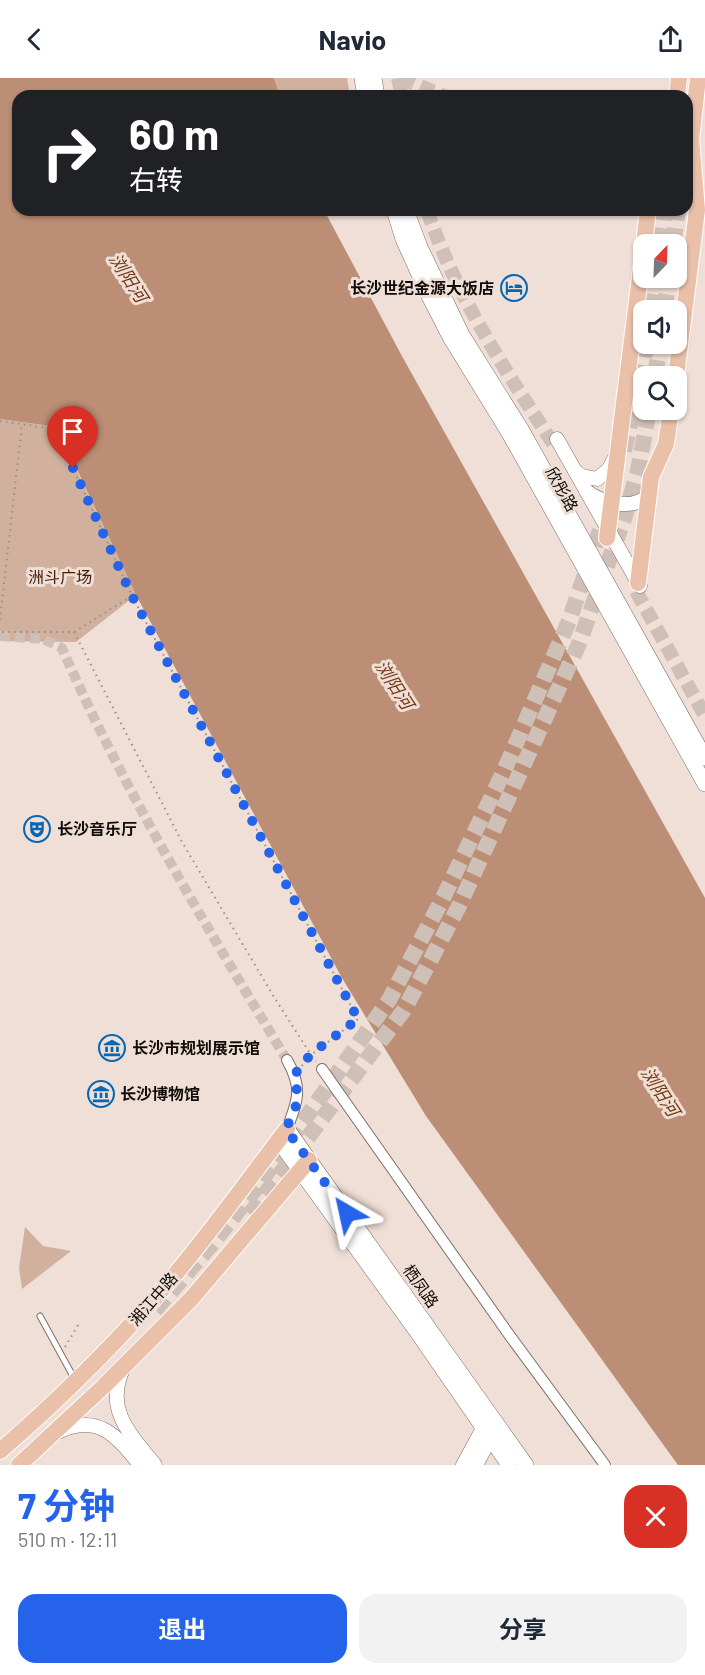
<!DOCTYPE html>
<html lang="zh">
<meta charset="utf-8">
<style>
:root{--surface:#fff;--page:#f2f2f3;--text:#1f2937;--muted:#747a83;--accent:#2563eb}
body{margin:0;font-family:Barlow,"Noto Sans SC",sans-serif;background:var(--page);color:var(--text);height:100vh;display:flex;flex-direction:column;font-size:22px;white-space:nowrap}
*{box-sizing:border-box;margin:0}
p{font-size:20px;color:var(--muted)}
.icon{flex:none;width:33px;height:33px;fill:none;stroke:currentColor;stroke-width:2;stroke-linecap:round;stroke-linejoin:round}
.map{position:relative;height:1387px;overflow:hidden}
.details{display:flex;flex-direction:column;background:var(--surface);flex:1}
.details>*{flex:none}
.banner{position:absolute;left:12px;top:12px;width:681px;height:126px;border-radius:18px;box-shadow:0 2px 4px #0004;background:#202124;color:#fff;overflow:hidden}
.needle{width:39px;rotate:23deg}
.buttons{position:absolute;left:633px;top:156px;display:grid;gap:12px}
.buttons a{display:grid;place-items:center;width:54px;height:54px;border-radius:12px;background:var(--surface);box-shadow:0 2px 4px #0004;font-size:30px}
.pin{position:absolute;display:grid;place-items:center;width:51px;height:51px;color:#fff;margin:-62px -26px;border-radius:50% 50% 50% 0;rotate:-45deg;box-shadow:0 0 6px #0007}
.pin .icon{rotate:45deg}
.me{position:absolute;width:66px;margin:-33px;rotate:324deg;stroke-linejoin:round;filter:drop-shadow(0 0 4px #0008)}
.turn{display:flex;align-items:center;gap:21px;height:126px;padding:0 18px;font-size:27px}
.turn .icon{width:78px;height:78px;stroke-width:2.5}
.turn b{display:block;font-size:42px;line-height:51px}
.round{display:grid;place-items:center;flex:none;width:63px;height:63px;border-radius:18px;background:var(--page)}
.overview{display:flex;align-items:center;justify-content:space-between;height:102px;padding:0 18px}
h1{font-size:36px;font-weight:700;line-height:45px;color:var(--accent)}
.button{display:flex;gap:12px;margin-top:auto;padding:12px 18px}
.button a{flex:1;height:69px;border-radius:18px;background:var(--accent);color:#fff;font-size:24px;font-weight:700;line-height:69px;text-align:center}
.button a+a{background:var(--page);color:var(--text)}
header{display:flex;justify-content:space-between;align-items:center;height:78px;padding:0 18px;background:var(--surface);font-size:27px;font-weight:700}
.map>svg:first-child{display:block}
.green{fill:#d1b09e}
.water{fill:#bb8e75}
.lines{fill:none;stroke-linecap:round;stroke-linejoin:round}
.minor-tunnel{stroke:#cebfb7;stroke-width:10;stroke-dasharray:10 5;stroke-linecap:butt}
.tertiary-tunnel{stroke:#cebfb7;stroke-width:14;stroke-dasharray:14 7;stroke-linecap:butt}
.primary-tunnel{stroke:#cebfb7;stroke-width:16;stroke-dasharray:16 8;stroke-linecap:butt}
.service-casing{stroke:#7d6f68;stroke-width:7}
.minor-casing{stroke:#7d6f68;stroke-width:12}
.tertiary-casing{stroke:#7d6f68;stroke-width:15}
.secondary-casing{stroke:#7d6f68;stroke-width:16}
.primary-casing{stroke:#fff;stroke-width:18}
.path{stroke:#9b8f88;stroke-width:2;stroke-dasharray:1.5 4.5;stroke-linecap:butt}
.service{stroke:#fff;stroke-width:5}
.minor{stroke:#fff;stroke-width:10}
.tertiary{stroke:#fff;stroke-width:14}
.secondary{stroke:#fff;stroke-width:15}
.primary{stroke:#eac0a9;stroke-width:16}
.route{stroke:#2563eb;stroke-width:10;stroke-dasharray:0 18}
.labels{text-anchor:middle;stroke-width:6;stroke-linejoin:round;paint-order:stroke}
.poi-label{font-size:16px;font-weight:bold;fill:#110c09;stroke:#efdfd6;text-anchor:start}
.street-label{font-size:16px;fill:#110c09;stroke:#efdfd6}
.park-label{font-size:16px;fill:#461b00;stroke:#efdfd6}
.water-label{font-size:18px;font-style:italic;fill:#753a15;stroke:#efdfd6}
</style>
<header><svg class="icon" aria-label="back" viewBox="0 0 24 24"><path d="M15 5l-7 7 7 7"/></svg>Navio<svg class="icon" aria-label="share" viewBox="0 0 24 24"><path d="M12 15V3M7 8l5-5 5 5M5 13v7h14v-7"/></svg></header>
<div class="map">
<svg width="705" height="1387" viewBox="0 0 705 1387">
<rect width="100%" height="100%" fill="#efdfd6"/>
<g class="green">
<path d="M 274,0 L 347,0 L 350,18 L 280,18 Z"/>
<path d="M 0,341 L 56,349 L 136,517 L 76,564 L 0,563 Z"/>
<path d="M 25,1149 L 43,1168 L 71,1173 L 22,1211 L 19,1190 Z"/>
</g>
<path class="water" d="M 0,0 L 274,0 L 280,18 L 18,18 L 18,132 L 324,132 L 403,280 L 705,820 L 705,1387 L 678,1387 L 426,1038 L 342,900 L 136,517 L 57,349 L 0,341 Z"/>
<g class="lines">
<path class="minor-tunnel" d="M 0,558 L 43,561 L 62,570 C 124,713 206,848 287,982"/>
<g class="tertiary-tunnel">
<path d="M 398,0 L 402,18"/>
<path d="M 401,0 L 444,18"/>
<path d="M 427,132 C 457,220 504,290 554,367"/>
<path d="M 636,513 L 705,638"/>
</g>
<g class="primary-tunnel">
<path d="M 661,166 L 665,132"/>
<path d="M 673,166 L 678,132"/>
<path d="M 651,232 L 656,200"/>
<path d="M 664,232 L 669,200"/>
<path d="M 655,298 L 660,266"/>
<path d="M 624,373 L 642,292 L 646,266"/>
<path d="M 250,1136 L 404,932 L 459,828 L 578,568 L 624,441 L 638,393 L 649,332"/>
<path d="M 155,1232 L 211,1167 L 257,1109 L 389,922 L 443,820 L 504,693 L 569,543 L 605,438"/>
</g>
<defs>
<path id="service" d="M 40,1238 L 74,1300"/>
<g id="minor">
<path d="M 322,991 L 510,1258 L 605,1387"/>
<path d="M 287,1051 C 298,1022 303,1010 287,982"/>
</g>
<g id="tertiary">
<path d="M 557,361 L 640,508"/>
<path d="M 575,393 L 582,398 L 597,401 L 609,391 L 615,379"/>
<path d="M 586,413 C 602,425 634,433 648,417"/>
<path d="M 123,1291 C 104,1332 131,1357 155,1387"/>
<path d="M 58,1354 C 97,1335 117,1357 140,1387"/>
<path d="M 463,1387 L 488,1341"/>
<path d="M 476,1387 L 495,1352"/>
</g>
<g id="secondary">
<path d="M 362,0 L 365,18"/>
<path d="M 374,0 L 377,18"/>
<path d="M 394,132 L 403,161 L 427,214 L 450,259 L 509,355 L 705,706"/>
<path d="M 406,132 L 420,169 L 462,257 L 521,351 L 705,680"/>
<path d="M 287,1051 L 526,1387"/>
<path d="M 278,1062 L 415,1251 L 509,1387"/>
</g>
<g id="primary">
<path d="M 677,18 L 679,0"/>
<path d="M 644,166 L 648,132"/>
<path d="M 676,298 L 697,132 L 691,61 L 698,0"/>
<path d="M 607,460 L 644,167"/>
<path d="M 638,505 L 651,399 L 666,366 L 671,332"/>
<path d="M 0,1373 C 62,1319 120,1262 173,1199 C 213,1151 249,1101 287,1051"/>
<path d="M 19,1387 L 104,1308 L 191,1221 L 309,1082"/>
</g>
</defs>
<use href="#service" class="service-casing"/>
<use href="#minor" class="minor-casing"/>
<use href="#tertiary" class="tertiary-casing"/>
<use href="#secondary" class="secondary-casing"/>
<use href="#primary" class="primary-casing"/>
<g class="path">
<path d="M 0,343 L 55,351 L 132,518 L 74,554 L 0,554"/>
<path d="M 132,518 L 358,941 L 311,977 L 316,983"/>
<path d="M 0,542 L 22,346"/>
<path d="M 74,554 L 182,764 L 274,919 L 311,977 L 301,989"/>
<path d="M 65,1269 L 80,1244"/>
</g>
<use href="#service" class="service"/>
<use href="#minor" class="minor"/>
<use href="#tertiary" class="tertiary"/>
<use href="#secondary" class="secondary"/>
<use href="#primary" class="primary"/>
</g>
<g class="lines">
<path class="route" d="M 73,390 L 132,518 L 358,941 L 311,976 L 295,996 L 298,1023 L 286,1051 L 347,1135"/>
</g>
<defs>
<symbol id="hotel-ring" viewBox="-11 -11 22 22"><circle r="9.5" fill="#efdfd6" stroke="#0567b3" stroke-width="1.5"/><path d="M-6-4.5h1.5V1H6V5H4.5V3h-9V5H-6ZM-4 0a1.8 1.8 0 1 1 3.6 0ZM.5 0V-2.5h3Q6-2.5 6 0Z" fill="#0567b3"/></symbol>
<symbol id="theatre-ring" viewBox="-11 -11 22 22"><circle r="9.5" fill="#efdfd6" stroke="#0567b3" stroke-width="1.5"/><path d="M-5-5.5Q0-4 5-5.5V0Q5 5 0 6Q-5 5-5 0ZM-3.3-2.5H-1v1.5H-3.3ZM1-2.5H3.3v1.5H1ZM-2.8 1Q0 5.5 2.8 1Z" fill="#0567b3"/></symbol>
<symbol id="museum-ring" viewBox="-11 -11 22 22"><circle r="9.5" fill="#efdfd6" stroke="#0567b3" stroke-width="1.5"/><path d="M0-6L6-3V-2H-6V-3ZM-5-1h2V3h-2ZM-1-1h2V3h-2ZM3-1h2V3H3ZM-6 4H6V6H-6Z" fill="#0567b3"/></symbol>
</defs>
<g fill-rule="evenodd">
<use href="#hotel-ring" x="499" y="195" width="30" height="30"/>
<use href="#theatre-ring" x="22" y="736" width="30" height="30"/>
<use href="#museum-ring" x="97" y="955" width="30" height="30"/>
<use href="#museum-ring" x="86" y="1001" width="30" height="30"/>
</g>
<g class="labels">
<g class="poi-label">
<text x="494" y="216" text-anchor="end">长沙世纪金源大饭店</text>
<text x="57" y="757">长沙音乐厅</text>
<text x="132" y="976">长沙市规划展示馆</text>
<text x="120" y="1022">长沙博物馆</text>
</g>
<g class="street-label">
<text transform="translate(562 411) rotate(61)" y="6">欣彤路</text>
<text transform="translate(421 1208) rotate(55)" y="6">栖凤路</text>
<text transform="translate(153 1221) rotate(-49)" y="6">湘江中路</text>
</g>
<g class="park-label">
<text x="60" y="505">洲斗广场</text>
</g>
<g class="water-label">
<text transform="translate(128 200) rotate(57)" y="6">浏阳河</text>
<text transform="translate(394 607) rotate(57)" y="6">浏阳河</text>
<text transform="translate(660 1014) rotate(57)" y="6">浏阳河</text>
</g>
</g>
</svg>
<div class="buttons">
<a><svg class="needle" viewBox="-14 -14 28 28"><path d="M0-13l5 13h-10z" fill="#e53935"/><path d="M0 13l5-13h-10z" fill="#747a83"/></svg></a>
<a><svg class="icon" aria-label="sound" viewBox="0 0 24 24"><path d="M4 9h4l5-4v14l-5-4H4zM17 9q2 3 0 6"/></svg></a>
<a><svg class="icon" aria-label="search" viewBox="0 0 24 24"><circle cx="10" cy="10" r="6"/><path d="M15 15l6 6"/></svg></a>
</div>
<div class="pin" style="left:73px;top:390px;background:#d93025"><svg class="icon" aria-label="arrive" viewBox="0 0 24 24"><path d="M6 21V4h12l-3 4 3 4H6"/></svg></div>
<svg class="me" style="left:347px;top:1135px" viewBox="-20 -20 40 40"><path d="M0-17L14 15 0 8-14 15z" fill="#2563eb" stroke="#fff" stroke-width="4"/></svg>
<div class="banner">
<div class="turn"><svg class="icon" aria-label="right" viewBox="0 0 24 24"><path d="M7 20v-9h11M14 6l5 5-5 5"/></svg><div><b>60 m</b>右转</div></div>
</div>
</div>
<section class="details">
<div class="overview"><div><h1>7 分钟</h1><p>510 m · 12:11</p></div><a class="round" style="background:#d93025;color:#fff"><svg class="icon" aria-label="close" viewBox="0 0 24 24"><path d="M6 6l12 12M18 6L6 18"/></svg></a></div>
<div class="button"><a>退出</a><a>分享</a></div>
</section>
